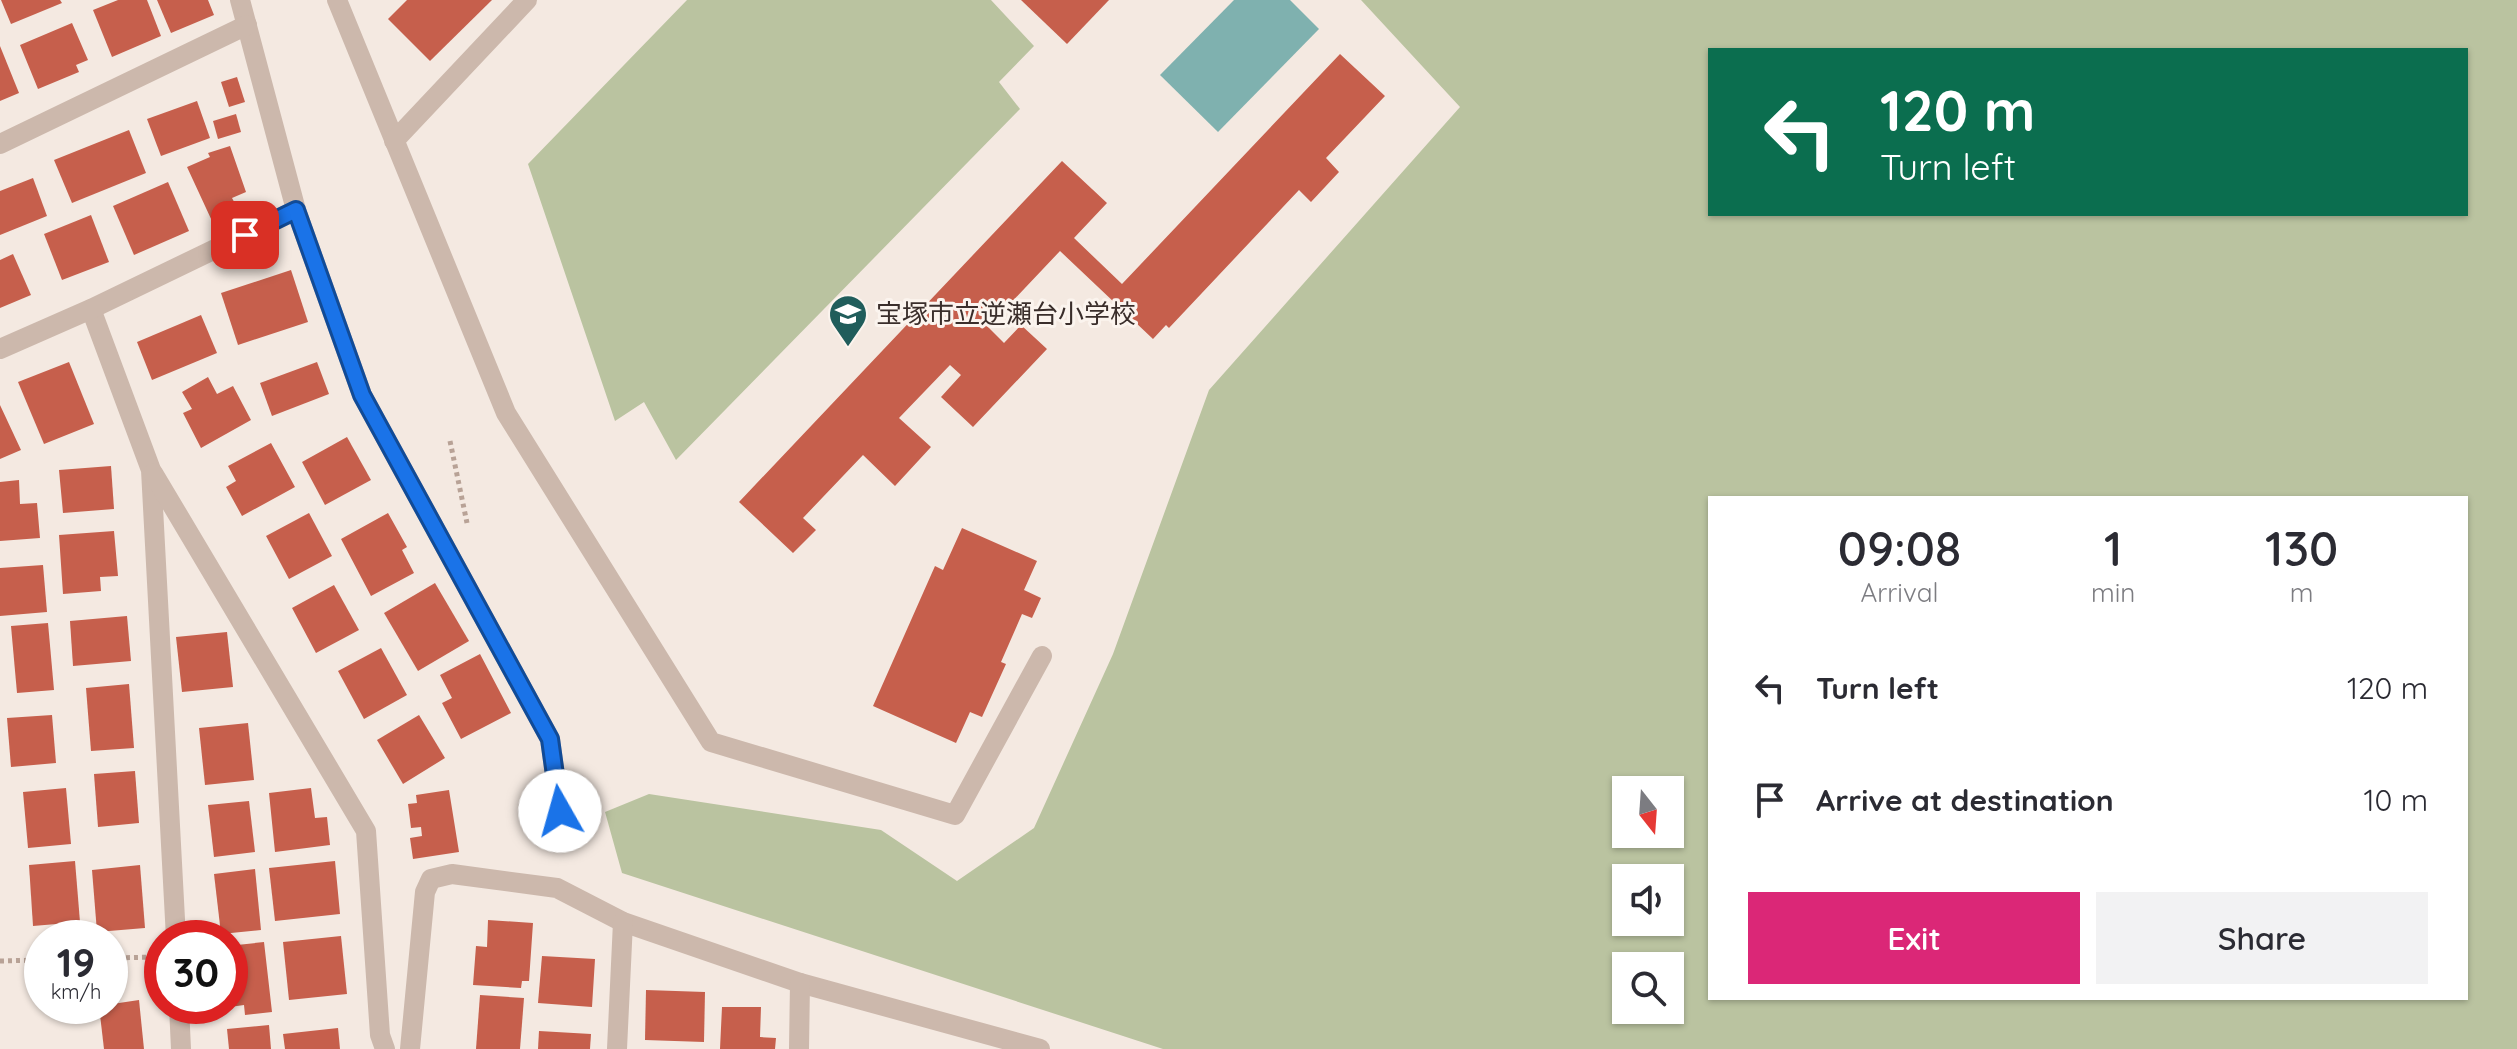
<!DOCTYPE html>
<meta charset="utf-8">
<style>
:root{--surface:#fff;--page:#f2f2f3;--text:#2b2b33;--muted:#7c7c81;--accent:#db2777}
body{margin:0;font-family:Quicksand,"Noto Sans JP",sans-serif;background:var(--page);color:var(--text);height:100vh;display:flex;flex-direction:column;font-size:30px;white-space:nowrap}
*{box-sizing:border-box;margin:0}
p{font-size:26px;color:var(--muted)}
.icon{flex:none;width:44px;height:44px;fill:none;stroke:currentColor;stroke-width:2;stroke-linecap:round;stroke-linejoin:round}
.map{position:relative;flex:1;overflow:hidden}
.side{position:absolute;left:1708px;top:496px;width:760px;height:504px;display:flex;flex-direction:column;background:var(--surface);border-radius:0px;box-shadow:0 2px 6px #0004}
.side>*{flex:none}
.banner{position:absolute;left:1708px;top:48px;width:760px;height:168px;border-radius:0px;box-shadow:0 2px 6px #0004;background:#0b6e4f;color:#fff;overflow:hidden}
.needle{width:52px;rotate:163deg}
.fabs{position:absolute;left:1612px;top:776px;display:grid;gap:16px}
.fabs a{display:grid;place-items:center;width:72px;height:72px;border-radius:0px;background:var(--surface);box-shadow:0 2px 6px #0004;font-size:40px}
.speed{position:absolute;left:24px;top:920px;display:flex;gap:16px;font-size:40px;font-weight:700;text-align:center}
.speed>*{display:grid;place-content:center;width:104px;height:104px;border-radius:50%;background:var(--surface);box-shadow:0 2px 6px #0004;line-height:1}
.speed small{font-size:20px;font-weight:400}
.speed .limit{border:12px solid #d22;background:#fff;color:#111}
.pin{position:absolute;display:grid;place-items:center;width:68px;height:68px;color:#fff;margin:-34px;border-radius:16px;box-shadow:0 4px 12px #0006}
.me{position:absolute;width:88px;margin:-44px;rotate:353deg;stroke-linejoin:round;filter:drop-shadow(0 0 6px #0008)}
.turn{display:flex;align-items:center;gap:28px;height:168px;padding:0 40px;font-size:36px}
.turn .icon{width:104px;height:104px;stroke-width:2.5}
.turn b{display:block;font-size:56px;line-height:68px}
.eta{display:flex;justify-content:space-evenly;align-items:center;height:136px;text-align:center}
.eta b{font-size:48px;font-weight:600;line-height:56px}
.cta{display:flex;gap:16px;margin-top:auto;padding:16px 40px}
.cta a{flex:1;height:92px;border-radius:0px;background:var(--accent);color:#fff;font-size:32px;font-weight:600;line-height:92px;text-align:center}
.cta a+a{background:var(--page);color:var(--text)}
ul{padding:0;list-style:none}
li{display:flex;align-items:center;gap:24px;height:112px;padding:0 40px}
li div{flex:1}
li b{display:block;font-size:30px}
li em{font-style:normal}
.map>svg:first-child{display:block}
.green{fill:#bac3a0;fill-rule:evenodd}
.water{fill:#7fb1af}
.building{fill:#c65f4c}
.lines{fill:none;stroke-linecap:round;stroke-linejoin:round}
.path{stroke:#b8a296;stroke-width:5;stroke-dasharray:4 4;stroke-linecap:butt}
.minor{stroke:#ccb8ac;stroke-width:20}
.route-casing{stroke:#114b97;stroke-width:20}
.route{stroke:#1a73e8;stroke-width:14}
.labels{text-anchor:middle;stroke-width:6;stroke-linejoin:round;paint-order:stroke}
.poi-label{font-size:26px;fill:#3a2e2b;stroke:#fbf4ee;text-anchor:start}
</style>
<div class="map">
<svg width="2517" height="1049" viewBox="0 0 2517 1049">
<rect width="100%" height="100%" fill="#f4e9e1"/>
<g class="green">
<path d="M 687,0 L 991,0 L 1034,46 L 999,82 L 1020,109 L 676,460 L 644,402 L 615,421 L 528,164 Z"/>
<path d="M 1361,0 L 2517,0 L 2517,1049 L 1163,1049 L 622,873 L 605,812 L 649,794 L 881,830 L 957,881 L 1034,828 L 1113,654 L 1209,390 L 1460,107 ZM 1710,50 L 2466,50 L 2466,214 L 1710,214 ZM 1710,498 L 2466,498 L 2466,998 L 1710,998 ZM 1626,790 L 1670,790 L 1670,834 L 1626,834 ZM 1626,878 L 1670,878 L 1670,922 L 1626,922 ZM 1626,966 L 1670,966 L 1670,1010 L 1626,1010 Z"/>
</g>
<path class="water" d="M 1234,0 L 1290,0 L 1319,29 L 1218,132 L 1160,75 Z"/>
<g class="building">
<path d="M 1,0 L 60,0 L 62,3 L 11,24 Z"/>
<path d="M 118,0 L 147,0 L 161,36 L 112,57 L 93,10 Z"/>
<path d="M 157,0 L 208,0 L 214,15 L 171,33 Z"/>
<path d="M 407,0 L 492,0 L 430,61 L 388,19 Z"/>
<path d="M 1021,0 L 1109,0 L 1067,44 Z"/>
<path d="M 72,23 L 88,60 L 76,65 L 79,72 L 38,89 L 20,45 Z"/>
<path d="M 0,46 L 19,93 L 0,101 Z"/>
<path d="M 1340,54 L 1385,96 L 1326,158 L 1339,172 L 1311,202 L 1299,190 L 1169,328 L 1166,325 L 1153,339 L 1060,251 L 988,327 L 1004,343 L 1021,325 L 1047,349 L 973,427 L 941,397 L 961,375 L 950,365 L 899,418 L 931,447 L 895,486 L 863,455 L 803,518 L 816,530 L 793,553 L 739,502 L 1062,161 L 1107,203 L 1074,238 L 1122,284 Z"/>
<path d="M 237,77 L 245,102 L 229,107 L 221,82 Z"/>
<path d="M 197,101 L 210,138 L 161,156 L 147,119 Z"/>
<path d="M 236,114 L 241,132 L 218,139 L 213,121 Z"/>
<path d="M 129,130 L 146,173 L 72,203 L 54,160 Z"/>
<path d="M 230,146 L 246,192 L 232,198 L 238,209 L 212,221 L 187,167 L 210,157 L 208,153 Z"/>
<path d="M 33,178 L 47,216 L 0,235 L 0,191 Z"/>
<path d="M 168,182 L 189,231 L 134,255 L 113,206 Z"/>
<path d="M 91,215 L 109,262 L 62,280 L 44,234 Z"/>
<path d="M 13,254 L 31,295 L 0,308 L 0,260 Z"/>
<path d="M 291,270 L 308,322 L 238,345 L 221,293 Z"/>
<path d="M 201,315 L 217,353 L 152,380 L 137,342 Z"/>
<path d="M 69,362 L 94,424 L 44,444 L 18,382 Z"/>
<path d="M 317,362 L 329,394 L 272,416 L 260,383 Z"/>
<path d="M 208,377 L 217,394 L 233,386 L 251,420 L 201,448 L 183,413 L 192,409 L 182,392 Z"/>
<path d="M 0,405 L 21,450 L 0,459 Z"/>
<path d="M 347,437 L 371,480 L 325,505 L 302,462 Z"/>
<path d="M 271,443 L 295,487 L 242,516 L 226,487 L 236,481 L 228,466 Z"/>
<path d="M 111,466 L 114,509 L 63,513 L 59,470 Z"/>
<path d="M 19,480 L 20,504 L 37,503 L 40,538 L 0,541 L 0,482 Z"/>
<path d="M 309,513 L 332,556 L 289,579 L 266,536 Z"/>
<path d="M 388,513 L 407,547 L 402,550 L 414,573 L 371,596 L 341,539 Z"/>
<path d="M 962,528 L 1037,561 L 1024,590 L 1041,598 L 1032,618 L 1022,614 L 1001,662 L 1006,664 L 982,717 L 970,712 L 956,743 L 873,706 L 935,566 L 943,570 Z"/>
<path d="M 114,531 L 118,576 L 100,577 L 101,591 L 63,594 L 59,535 Z"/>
<path d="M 43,565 L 47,612 L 0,616 L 0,568 Z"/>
<path d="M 435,583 L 469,641 L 418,671 L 384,613 Z"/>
<path d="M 334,585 L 359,630 L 316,653 L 292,608 Z"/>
<path d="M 127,616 L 131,661 L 73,666 L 70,621 Z"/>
<path d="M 48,623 L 54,690 L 17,693 L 11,626 Z"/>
<path d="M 227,632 L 233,687 L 182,692 L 176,637 Z"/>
<path d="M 381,648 L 407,695 L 364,719 L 338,671 Z"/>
<path d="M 480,654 L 511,713 L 461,739 L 442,703 L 452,698 L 440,675 Z"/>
<path d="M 129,684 L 134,748 L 91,751 L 86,688 Z"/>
<path d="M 52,715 L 56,763 L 11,767 L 7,718 Z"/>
<path d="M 419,715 L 445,758 L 403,784 L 377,740 Z"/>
<path d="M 248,723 L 254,780 L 205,785 L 199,728 Z"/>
<path d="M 135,771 L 139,823 L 98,827 L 94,774 Z"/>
<path d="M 66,788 L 71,844 L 28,848 L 23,792 Z"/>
<path d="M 311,788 L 315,818 L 327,817 L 330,845 L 275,852 L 269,793 Z"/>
<path d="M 449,790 L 459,852 L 413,859 L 410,838 L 422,836 L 421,827 L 411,828 L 408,804 L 417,803 L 416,795 Z"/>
<path d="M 249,801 L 255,852 L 214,857 L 208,805 Z"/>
<path d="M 75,861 L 80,922 L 33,926 L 29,865 Z"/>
<path d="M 335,861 L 340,914 L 275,921 L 269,868 Z"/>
<path d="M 140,865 L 145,928 L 97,932 L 92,870 Z"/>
<path d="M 255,869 L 261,930 L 221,934 L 214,874 Z"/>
<path d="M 488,920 L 533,923 L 529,981 L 522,981 L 521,988 L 473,985 L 476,946 L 487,947 Z"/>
<path d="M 341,936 L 347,994 L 289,1000 L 283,942 Z"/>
<path d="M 264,942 L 272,1012 L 245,1015 L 244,1005 L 230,1007 L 230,959 L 239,958 L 237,945 Z"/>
<path d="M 542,956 L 595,959 L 592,1007 L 538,1003 Z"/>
<path d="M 646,990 L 705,992 L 704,1042 L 645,1040 Z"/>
<path d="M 480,995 L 524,998 L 520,1049 L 476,1049 Z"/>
<path d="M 139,1000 L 144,1049 L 104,1049 L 99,1006 Z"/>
<path d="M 722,1007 L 761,1007 L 760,1037 L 776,1038 L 775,1049 L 720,1049 Z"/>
<path d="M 269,1025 L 271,1049 L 229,1049 L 227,1029 Z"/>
<path d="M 338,1028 L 340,1049 L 285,1049 L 283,1034 Z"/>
<path d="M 539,1031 L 591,1034 L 590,1049 L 538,1049 Z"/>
</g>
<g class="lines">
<g class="path">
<path d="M 450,441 L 467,523"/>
<path d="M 110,958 L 157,957"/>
<path d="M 0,961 L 42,960"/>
</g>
<g class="minor">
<path d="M 240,0 L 296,210 L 362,395 L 550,739 L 560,811 L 557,830"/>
<path d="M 337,0 L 506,413 L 711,742 L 955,815 L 1042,656"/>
<path d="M 394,141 L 527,0"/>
<path d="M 0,144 L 247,25"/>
<path d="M 91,309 L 151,470 L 176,938"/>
<path d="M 0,349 L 91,309 L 296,210"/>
<path d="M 153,473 L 366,831 L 380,1035 L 385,1049"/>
<path d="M 179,1006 L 181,1049"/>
<path d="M 410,1049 L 425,892 L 431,879 L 452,874 L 557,888 L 623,922 L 800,983 L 1040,1049"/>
<path d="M 617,1049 L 623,922"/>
<path d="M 799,1049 L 800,983"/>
</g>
</g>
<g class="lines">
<defs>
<path id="route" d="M 245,235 L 296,210 L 362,395 L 550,739 L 560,811"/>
</defs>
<use href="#route" class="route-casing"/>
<use href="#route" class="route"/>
</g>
<defs>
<symbol id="school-pin" viewBox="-11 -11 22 30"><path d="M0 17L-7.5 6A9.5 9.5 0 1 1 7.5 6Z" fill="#205d5b" stroke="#fbf4ee"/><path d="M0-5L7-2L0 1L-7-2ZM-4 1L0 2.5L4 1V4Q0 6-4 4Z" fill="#fff"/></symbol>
</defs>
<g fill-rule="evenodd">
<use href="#school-pin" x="826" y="292" width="44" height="60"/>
</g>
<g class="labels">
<g class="poi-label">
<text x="876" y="323">宝塚市立逆瀬台小学校</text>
</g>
</g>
</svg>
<div class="fabs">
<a><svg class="needle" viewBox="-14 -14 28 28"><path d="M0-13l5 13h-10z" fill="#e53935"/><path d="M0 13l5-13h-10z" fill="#7c7c81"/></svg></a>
<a><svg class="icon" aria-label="sound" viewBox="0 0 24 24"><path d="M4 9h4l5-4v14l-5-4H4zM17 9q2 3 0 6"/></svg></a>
<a><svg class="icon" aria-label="search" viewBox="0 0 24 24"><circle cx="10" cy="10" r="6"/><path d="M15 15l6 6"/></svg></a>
</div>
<div class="speed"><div>19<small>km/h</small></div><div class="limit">30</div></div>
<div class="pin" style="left:245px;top:235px;background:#d93025"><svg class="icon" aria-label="arrive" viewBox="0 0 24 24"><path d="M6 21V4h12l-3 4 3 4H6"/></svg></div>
<svg class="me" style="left:560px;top:811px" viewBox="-20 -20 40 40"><circle r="19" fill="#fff"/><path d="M0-13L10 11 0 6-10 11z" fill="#1a73e8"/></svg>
<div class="banner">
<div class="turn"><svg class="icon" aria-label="left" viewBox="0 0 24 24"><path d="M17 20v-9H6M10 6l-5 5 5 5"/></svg><div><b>120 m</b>Turn left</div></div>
</div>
<section class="side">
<div class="eta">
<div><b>09:08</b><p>Arrival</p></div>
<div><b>1</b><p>min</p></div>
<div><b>130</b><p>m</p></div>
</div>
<ul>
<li><svg class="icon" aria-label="left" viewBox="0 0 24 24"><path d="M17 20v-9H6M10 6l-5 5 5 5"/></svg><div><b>Turn left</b></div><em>120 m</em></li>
<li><svg class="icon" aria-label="arrive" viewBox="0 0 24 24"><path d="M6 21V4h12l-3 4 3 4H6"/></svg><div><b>Arrive at destination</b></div><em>10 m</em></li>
</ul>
<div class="cta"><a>Exit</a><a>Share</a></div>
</section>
</div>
